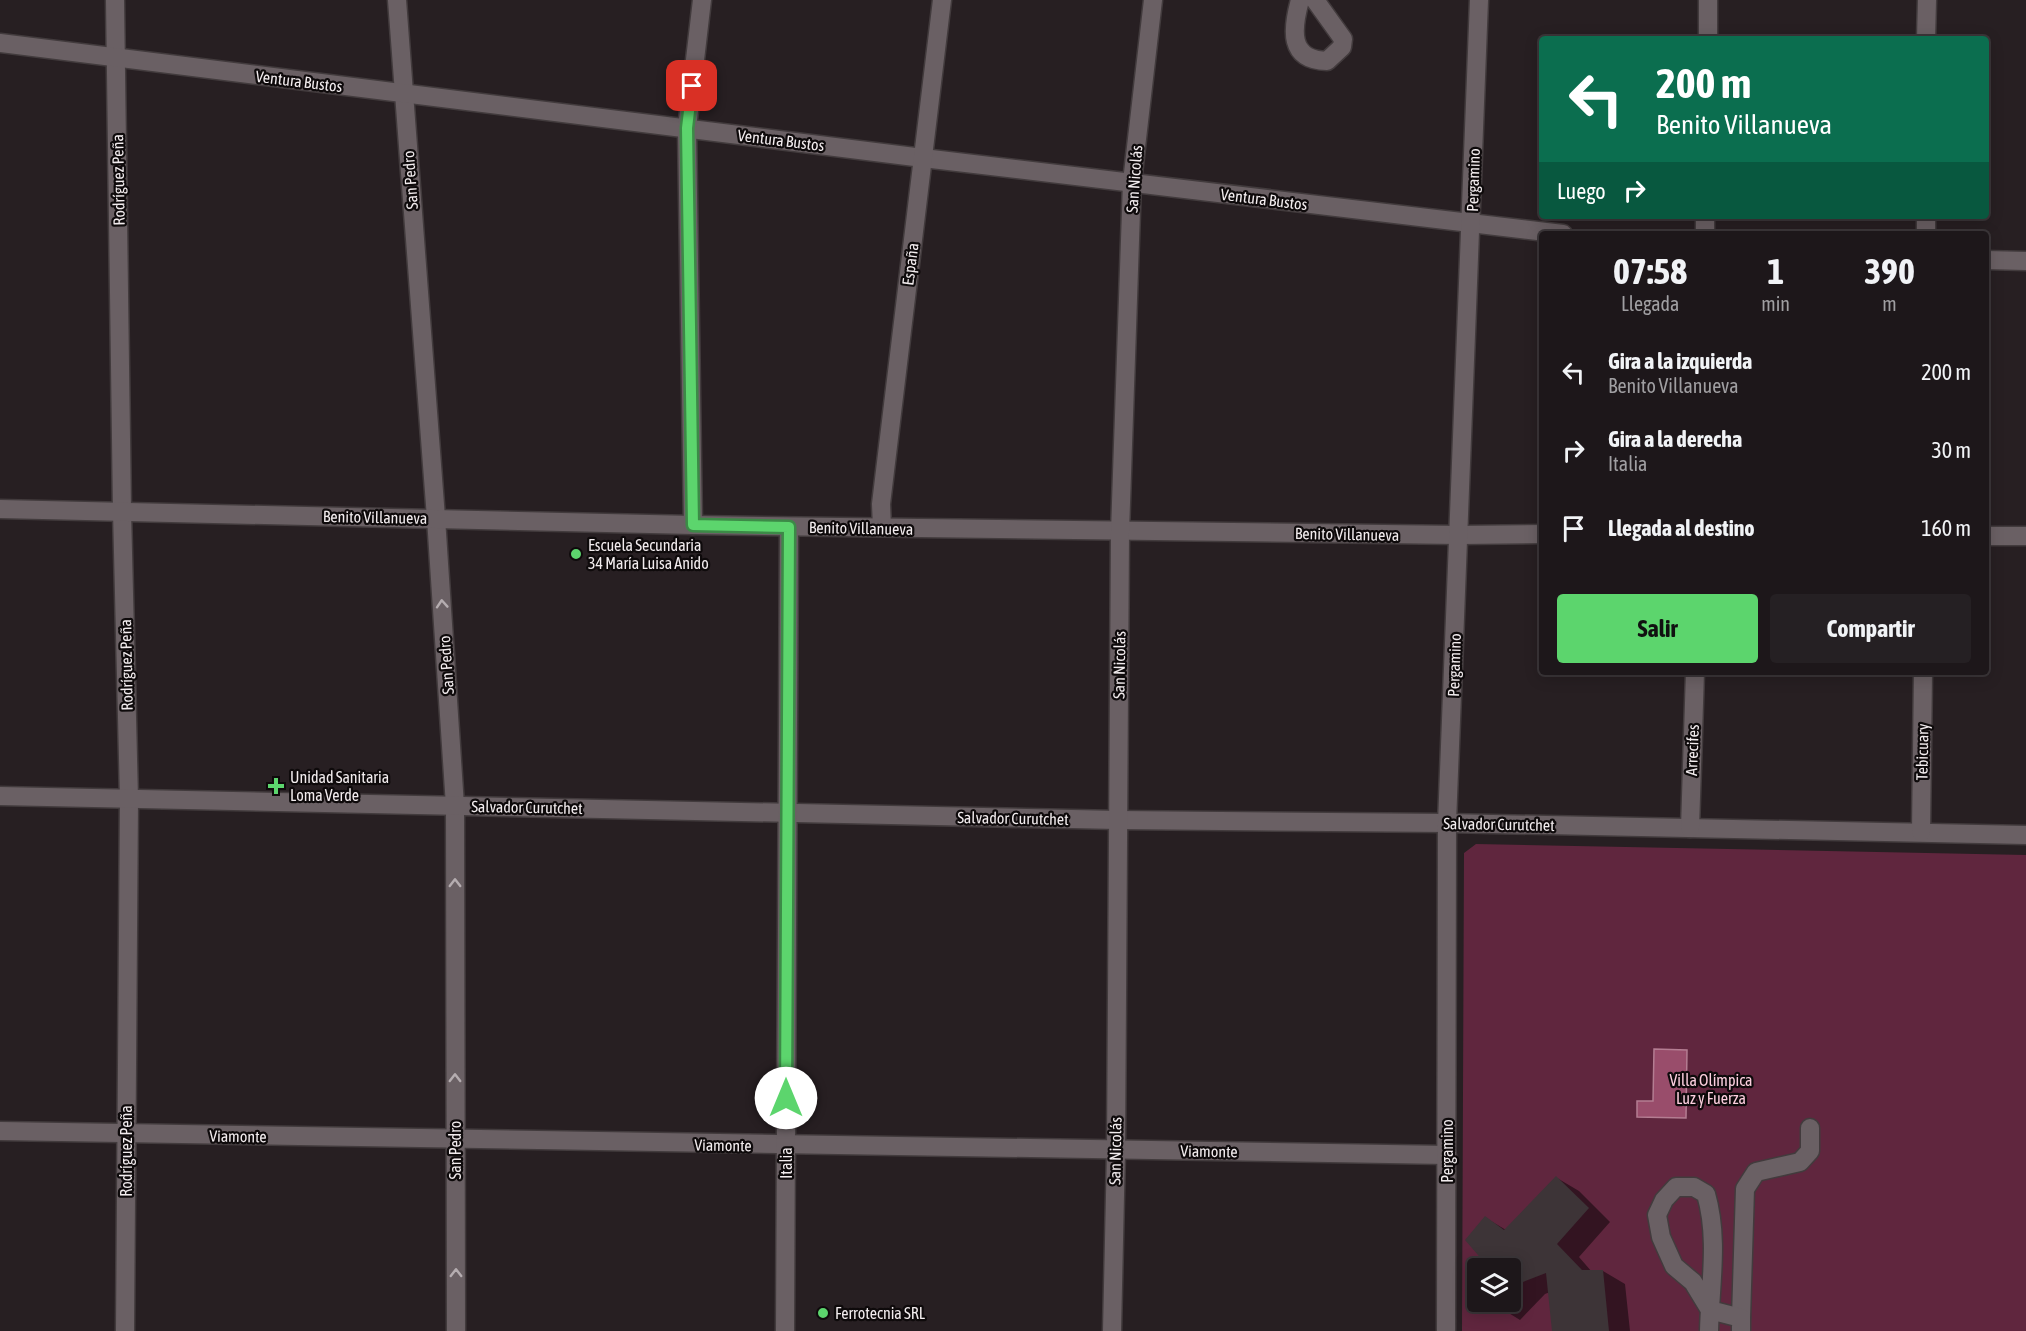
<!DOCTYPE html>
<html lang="es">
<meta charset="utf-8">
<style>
:root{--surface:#1d171a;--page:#252023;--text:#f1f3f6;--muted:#a09fa2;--line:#3b3639;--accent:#5cd56d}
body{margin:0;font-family:"Asap Condensed",sans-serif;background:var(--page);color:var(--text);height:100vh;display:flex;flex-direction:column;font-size:22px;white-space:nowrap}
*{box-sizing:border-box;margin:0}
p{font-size:20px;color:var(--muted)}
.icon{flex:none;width:33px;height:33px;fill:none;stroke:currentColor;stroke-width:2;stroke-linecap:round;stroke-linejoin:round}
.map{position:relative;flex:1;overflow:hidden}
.sheet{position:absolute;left:1539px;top:231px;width:450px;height:444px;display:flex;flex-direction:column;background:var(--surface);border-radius:6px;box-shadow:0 3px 15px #0003,0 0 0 2px var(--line)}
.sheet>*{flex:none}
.banner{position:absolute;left:1539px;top:36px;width:450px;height:183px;border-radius:6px;box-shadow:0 3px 15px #0003,0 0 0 2px var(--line);background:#0b6e4f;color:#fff;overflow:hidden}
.controls{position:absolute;left:1467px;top:1258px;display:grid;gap:12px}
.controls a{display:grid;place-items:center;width:54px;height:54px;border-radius:6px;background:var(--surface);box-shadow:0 3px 15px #0003,0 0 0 2px var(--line);font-size:30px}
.pin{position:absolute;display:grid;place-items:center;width:51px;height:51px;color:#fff;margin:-26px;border-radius:12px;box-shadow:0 3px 9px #0006}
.me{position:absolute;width:66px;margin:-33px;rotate:0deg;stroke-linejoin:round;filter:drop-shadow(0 0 4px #0008)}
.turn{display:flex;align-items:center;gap:21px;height:126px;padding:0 18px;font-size:27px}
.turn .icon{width:78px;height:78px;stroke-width:2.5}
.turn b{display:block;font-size:42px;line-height:51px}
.then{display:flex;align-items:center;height:57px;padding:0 18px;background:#0003;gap:12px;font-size:22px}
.eta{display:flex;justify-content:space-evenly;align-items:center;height:102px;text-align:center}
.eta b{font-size:36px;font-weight:700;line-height:42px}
.primary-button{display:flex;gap:12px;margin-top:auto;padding:12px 18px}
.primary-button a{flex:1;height:69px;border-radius:6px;background:var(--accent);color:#111;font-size:24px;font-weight:700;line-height:69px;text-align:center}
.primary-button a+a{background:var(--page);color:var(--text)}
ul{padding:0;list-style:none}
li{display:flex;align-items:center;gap:18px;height:78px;padding:0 18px}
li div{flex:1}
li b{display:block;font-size:22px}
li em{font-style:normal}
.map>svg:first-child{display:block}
.green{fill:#60263e;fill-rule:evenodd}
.water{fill:#994d6b;stroke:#b47d92;stroke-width:1.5}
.shadow{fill:#0007}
.building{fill:#3d3437}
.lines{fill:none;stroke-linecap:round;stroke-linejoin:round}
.minor-casing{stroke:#423b3d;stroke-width:21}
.minor{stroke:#6a6064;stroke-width:18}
.oneway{stroke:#b5adb0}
.route-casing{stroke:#3c8a47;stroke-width:15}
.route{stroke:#5cd56d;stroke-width:10}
.poi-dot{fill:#5cd56d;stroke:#0e0a0b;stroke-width:2}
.labels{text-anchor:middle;stroke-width:4.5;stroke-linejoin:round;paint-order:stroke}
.street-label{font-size:16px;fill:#f2ecee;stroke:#0e0a0b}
.poi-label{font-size:16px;fill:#f2ecee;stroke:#0e0a0b;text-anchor:start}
.park-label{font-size:16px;fill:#fdcfdf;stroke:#0e0a0b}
</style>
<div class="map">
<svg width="2026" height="1331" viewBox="0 0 2026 1331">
<rect width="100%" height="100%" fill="#271f22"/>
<path class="green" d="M 1476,844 L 2026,855 L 2026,1331 L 1462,1331 L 1464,853 ZM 1478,1269 L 1510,1269 L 1510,1302 L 1478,1302 Z"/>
<path class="water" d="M 1654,1049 L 1687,1050 L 1686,1118 L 1637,1117 L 1637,1101 L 1653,1101 Z"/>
<path class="shadow" d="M 1557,1178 L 1579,1191 L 1610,1222 L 1579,1257 L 1592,1272 L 1603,1271 L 1625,1284 L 1630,1331 L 1554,1331 L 1550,1292 L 1545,1294 L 1520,1320 L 1491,1302 L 1510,1302 L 1510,1269 L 1492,1269 L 1486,1218 L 1506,1230 Z"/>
<path class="building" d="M 1556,1176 L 1589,1208 L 1557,1244 L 1582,1270 L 1603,1270 L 1609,1331 L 1552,1331 L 1546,1273 L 1523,1282 L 1510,1294 L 1510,1269 L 1490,1269 L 1465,1240 L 1485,1216 L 1504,1230 Z"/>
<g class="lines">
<defs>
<g id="minor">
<path d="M 115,0 L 122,511 L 129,799 L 125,1331"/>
<path d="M 397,0 L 436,518 L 455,806 L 456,1331"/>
<path d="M 1300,0 C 1292,29 1288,60 1327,61 L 1342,47 L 1343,39 L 1315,0"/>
<path d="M 1708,39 L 1708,0"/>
<path d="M 1926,39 L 1927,0"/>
<path d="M 0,43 L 923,158 L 1563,234"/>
<path d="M 1705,234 L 1705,216"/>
<path d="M 1926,234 L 1926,216"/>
<path d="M 1986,260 L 2026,261"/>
<path d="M 0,509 L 693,525 L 1459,535 L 1542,534"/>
<path d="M 693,525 L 687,128 L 702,0"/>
<path d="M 882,527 L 881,504 L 942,0"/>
<path d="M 1986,536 L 2026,536"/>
<path d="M 0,796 L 1117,820 L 1447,823 L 2026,835"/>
<path d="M 1690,828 L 1695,672"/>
<path d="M 1921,832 L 1923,672"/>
<path d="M 0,1131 L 1447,1155"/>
<path d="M 1741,1318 L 1745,1189 L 1756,1172 L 1800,1162 L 1810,1151 L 1810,1128"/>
<path d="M 785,1331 L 789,527"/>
<path d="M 1112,1331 L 1116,1150 L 1120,532 L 1132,182 L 1153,0"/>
<path d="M 1446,1331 L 1447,823 L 1479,0"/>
<path d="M 1709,1331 C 1710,1285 1719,1239 1706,1194 L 1694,1187 L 1676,1187 L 1664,1200 L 1657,1215 L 1661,1237 L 1674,1266 L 1693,1282 L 1710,1310 L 1741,1318 L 1741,1331"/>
</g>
</defs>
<use href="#minor" class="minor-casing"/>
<use href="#minor" class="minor"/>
</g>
<defs><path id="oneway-chevron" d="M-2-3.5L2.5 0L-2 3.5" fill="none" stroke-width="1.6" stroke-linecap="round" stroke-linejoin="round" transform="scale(1.5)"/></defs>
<g class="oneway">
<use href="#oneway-chevron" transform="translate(442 604) rotate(-94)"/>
<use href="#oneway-chevron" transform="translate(455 883) rotate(-90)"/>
<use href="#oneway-chevron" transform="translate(455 1078) rotate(-90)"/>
<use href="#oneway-chevron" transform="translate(456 1273) rotate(-90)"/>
</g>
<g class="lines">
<defs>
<path id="route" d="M 692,86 L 687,128 L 693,525 L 789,527 L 786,1098"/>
</defs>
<use href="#route" class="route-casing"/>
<use href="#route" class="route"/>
</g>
<g class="poi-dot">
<circle cx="576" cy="554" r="6"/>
<path d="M273 777h6v6h6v6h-6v6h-6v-6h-6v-6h6z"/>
<circle cx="823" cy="1313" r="6"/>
</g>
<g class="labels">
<g class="street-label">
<text transform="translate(299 81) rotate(7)" y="6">Ventura Bustos</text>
<text transform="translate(781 140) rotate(7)" y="6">Ventura Bustos</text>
<text transform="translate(1134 179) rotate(-86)" y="6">San Nicolás</text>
<text transform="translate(118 180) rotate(-91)" y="6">Rodríguez Peña</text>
<text transform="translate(410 180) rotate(-94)" y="6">San Pedro</text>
<text transform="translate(1473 180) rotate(-88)" y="6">Pergamino</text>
<text transform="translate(1264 199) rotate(7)" y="6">Ventura Bustos</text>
<text transform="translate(910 264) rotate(-83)" y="6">España</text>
<text transform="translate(375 517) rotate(1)" y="6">Benito Villanueva</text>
<text transform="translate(861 528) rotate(1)" y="6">Benito Villanueva</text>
<text transform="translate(1347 534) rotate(1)" y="6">Benito Villanueva</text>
<text transform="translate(126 665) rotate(-91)" y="6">Rodríguez Peña</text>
<text transform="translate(446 665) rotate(-94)" y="6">San Pedro</text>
<text transform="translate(1119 665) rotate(-89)" y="6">San Nicolás</text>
<text transform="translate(1454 665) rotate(-88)" y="6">Pergamino</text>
<text transform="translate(1692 750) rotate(-88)" y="6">Arrecifes</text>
<text transform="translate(1922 752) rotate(-89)" y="6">Tebicuary</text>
<text transform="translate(527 807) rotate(1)" y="6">Salvador Curutchet</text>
<text transform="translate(1013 818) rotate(1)" y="6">Salvador Curutchet</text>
<text transform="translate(1499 824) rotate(1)" y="6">Salvador Curutchet</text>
<text transform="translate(238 1136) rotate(1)" y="6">Viamonte</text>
<text transform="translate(723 1145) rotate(1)" y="6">Viamonte</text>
<text transform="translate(455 1150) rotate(-90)" y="6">San Pedro</text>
<text transform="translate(126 1151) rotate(-90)" y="6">Rodríguez Peña</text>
<text transform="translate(1115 1151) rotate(-89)" y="6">San Nicolás</text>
<text transform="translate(1209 1151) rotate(1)" y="6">Viamonte</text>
<text transform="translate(1447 1151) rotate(-90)" y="6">Pergamino</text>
<text transform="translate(786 1163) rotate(-90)" y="6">Italia</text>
</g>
<g class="poi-label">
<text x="588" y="551">Escuela Secundaria<tspan x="588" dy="18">34 María Luisa Anido</tspan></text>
<text x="290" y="783">Unidad Sanitaria<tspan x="290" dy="18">Loma Verde</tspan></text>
<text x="835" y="1319">Ferrotecnia SRL</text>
</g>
<g class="park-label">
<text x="1711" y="1086">Villa Olímpica<tspan x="1711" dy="18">Luz y Fuerza</tspan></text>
</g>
</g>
</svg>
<div class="controls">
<a><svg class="icon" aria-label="layers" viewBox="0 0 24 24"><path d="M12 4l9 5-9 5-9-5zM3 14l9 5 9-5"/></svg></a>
</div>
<div class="pin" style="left:692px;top:86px;background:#d93025"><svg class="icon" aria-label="arrive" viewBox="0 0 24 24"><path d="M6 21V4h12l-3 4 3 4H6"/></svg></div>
<svg class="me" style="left:786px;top:1098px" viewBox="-20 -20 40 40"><circle r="19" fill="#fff"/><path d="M0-13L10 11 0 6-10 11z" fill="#5cd56d"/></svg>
<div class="banner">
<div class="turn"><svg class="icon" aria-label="left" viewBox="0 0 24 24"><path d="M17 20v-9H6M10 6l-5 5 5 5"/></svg><div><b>200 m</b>Benito Villanueva</div></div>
<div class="then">Luego<svg class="icon" aria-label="right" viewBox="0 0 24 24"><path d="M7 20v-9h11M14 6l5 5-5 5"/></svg></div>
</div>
<section class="sheet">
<div class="eta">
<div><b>07:58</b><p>Llegada</p></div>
<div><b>1</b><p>min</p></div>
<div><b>390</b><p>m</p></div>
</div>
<ul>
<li><svg class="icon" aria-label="left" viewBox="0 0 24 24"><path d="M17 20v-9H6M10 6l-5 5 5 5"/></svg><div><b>Gira a la izquierda</b><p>Benito Villanueva</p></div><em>200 m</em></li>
<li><svg class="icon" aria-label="right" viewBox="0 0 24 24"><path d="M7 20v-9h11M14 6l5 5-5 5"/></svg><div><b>Gira a la derecha</b><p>Italia</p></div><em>30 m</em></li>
<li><svg class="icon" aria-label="arrive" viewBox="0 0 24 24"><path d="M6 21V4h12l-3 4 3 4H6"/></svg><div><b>Llegada al destino</b></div><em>160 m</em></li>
</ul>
<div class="primary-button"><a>Salir</a><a>Compartir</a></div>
</section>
</div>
